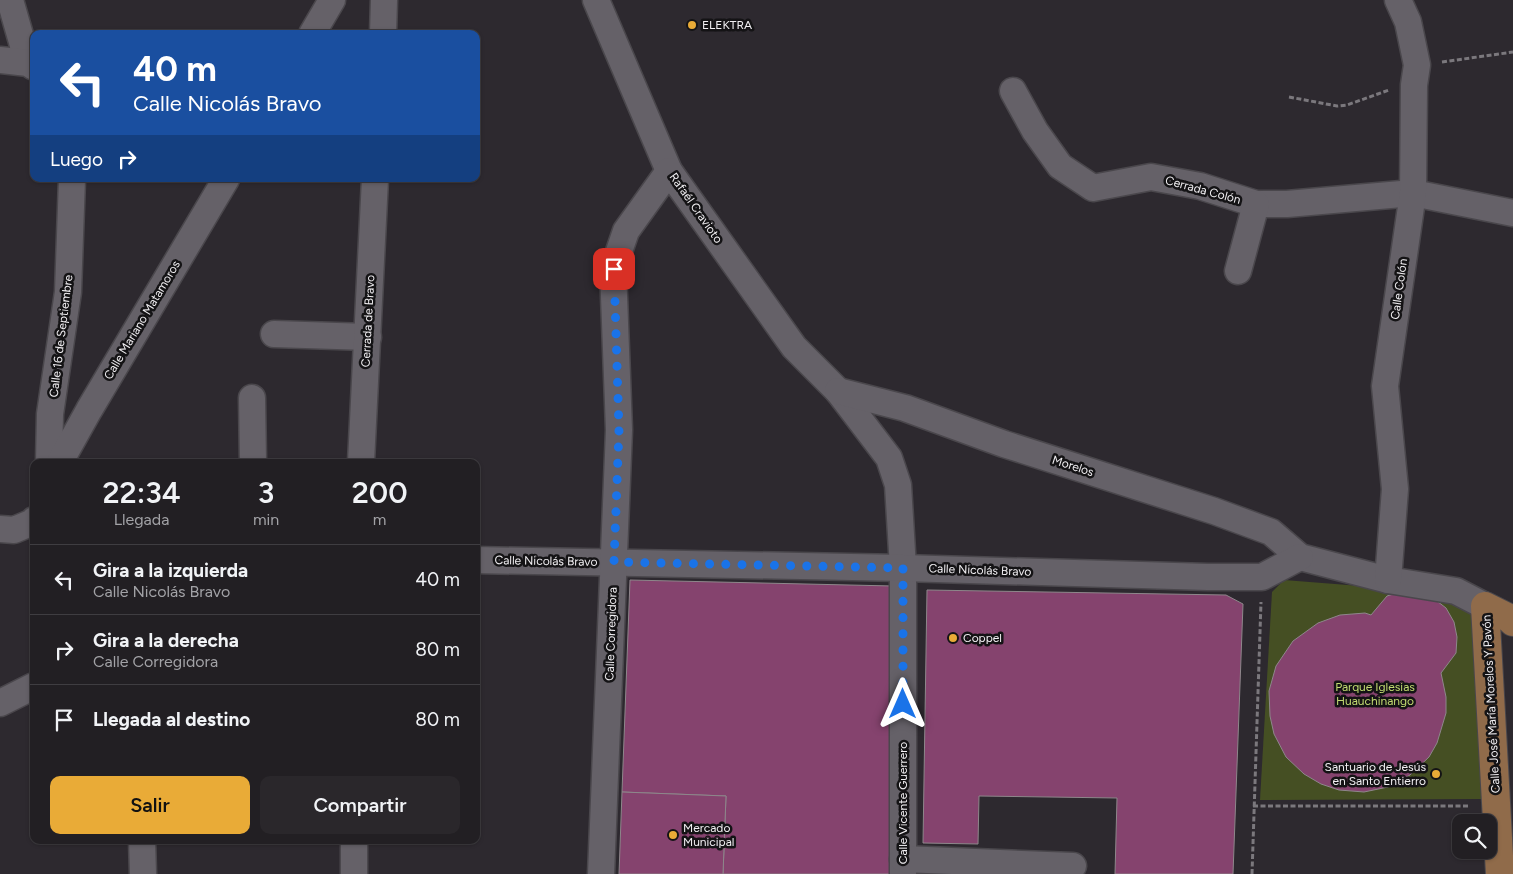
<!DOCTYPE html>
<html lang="es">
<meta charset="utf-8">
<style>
:root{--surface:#221f23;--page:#2a272b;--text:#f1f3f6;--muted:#a2a2a6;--line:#3f3d41;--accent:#e9ab37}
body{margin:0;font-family:Figtree,sans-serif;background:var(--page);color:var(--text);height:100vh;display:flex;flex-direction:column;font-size:19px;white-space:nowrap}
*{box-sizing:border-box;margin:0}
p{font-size:16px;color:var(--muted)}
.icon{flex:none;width:28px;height:28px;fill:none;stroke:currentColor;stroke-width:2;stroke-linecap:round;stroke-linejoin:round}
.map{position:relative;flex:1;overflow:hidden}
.panel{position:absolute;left:30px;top:459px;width:450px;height:385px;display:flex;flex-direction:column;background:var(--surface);border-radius:10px;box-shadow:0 1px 4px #0004,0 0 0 1px var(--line)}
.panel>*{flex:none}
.guide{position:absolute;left:30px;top:30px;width:450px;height:152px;border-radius:10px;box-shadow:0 1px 4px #0004,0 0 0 1px var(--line);background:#1a4fa0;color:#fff;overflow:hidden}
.buttons{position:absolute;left:1452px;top:814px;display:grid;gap:10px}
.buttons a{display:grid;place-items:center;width:45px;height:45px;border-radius:10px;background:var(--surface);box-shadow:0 1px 4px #0004,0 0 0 1px var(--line);font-size:25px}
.pin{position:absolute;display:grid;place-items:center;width:42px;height:42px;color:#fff;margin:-21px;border-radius:10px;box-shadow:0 2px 8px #0006}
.me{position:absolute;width:55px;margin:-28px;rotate:0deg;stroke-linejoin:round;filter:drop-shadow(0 0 4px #0008)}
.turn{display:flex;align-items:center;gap:18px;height:105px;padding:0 20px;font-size:22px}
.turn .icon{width:65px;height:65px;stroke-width:2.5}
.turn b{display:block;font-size:35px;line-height:42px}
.then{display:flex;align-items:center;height:48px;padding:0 20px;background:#0003;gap:10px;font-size:19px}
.eta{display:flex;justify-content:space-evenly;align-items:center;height:85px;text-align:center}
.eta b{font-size:30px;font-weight:600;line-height:35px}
.action{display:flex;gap:10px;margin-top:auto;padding:10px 20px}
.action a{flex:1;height:58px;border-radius:10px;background:var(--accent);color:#111;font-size:20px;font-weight:600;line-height:58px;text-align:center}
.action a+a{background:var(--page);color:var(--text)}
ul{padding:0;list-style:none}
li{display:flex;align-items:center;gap:15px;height:70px;padding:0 20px;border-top:1px solid var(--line)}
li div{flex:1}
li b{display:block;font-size:19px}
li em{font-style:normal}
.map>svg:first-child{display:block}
.green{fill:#454f23}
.building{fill:#85436e;stroke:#8e878b}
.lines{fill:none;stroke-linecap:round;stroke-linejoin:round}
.minor-casing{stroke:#4a474c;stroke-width:29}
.major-casing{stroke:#4a474c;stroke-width:30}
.path{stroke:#7b787d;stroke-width:3;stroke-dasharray:5 2.5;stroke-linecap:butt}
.minor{stroke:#656168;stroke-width:26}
.major{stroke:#906b4a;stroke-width:28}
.route{stroke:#1a73e8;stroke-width:9;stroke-dasharray:0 16.2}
.poi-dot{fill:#e9ab37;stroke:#141315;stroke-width:2}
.labels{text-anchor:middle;stroke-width:5;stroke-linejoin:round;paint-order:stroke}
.poi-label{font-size:12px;fill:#f2f0f3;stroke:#141315;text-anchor:start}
.street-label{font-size:12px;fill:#f2f0f3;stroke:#141315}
.park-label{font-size:12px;fill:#c2db71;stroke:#141315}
</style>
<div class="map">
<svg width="1513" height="874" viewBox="0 0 1513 874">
<rect width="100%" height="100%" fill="#2d292f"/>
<path class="green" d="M 1284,580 L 1424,591 L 1467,603 L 1479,626 L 1484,799 L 1260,800 L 1272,592 Z"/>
<g class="building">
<path d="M 630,580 L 893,586 L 890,874 L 723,874 L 726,796 L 622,792 Z"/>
<path d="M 927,590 L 1226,595 L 1243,604 L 1233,874 L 1115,874 L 1117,798 L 979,796 L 978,844 L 923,843 Z"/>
<path d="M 1403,591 L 1433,598 L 1446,608 L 1454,622 L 1457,637 L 1456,653 L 1441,673 L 1446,697 L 1446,713 L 1437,743 L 1429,757 L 1410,775 L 1388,787 L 1364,792 L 1339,790 L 1321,784 L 1304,774 L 1286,757 L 1274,734 L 1270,716 L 1269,691 L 1276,666 L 1293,641 L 1318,623 L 1340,615 L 1365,613 L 1371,615 L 1387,596 Z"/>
<path d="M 622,792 L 726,796 L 723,874 L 619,874 Z"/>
</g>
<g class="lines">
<defs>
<g id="minor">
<path d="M 10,0 L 28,63"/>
<path d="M 596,0 L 669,171 L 794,347 L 838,391 L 889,458 L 898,485 L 903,568 L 903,874"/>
<path d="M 312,34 L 332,0"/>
<path d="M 383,34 L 384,0"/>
<path d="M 0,60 L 28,63 L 34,67"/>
<path d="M 1013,91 L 1035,131 L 1060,166 L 1093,188 L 1151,177 L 1200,186 L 1256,204 L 1287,204 L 1413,193 L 1513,213"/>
<path d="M 1238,271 L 1256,204"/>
<path d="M 274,334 L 368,337"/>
<path d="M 838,391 L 905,408 L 1004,444 L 1214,511 L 1271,532 L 1300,557 L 1388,580 L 1456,591 L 1485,606"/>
<path d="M 252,398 L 253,462"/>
<path d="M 49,462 L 50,414 L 68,292 L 72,179"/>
<path d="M 60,462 L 89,410 L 226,179"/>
<path d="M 361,462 L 375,179"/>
<path d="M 0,529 L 14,530 L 33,522 L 34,520"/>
<path d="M 476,560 L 903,568 L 1208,577 L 1262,577 L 1300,557"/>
<path d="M 1388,580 L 1395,489 L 1385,386 L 1413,193 L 1414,85 L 1417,65 L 1408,22 L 1398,0"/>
<path d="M 0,703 L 34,686"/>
<path d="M 142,840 L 143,874"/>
<path d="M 903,859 L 1073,866"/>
<path d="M 354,874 L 354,840"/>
<path d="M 601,874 L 619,430 L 613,269 L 626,231 L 669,171"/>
</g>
<path id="major" d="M 1500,874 L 1485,606 L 1509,618 L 1513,622"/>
</defs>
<use href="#minor" class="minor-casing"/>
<use href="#major" class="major-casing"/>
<g class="path">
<path d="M 1442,62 L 1513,52"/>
<path d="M 1289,97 L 1337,106 L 1347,105 L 1389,90"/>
<path d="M 1253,806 L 1470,806"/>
<path d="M 1252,874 L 1261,602"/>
</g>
<use href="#minor" class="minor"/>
<use href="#major" class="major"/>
</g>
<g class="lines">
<path class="route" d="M 614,269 L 619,430 L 614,562 L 903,568 L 903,704"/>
</g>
<g class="poi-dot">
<circle cx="692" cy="25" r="5"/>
<circle cx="953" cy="638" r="5"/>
<circle cx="1436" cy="774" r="5"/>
<circle cx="673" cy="835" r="5"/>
</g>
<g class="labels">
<g class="poi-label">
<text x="702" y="29">ELEKTRA</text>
<text x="963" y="642">Coppel</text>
<text x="1426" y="771" text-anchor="end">Santuario de Jesús<tspan x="1426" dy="14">en Santo Entierro</tspan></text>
<text x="683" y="832">Mercado<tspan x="683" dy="14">Municipal</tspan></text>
</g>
<g class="street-label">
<text transform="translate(1203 190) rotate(15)" y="4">Cerrada Colón</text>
<text transform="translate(696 208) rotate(55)" y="4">Rafaél Cravioto</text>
<text transform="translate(1399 289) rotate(-82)" y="4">Calle Colón</text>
<text transform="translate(142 320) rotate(-59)" y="4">Calle Mariano Matamoros</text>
<text transform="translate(368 321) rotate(-87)" y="4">Cerrada de Bravo</text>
<text transform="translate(61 336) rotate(-83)" y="4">Calle 16 de Septiembre</text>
<text transform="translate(1073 466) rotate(18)" y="4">Morelos</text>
<text transform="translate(546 561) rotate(1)" y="4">Calle Nicolás Bravo</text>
<text transform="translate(980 570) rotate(2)" y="4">Calle Nicolás Bravo</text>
<text transform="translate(611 634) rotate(-88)" y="4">Calle Corregidora</text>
<text transform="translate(1491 704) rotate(-93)" y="4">Calle José María Morelos Y Pavón</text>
<text transform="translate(903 803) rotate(-90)" y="4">Calle Vicente Guerrero</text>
</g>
<g class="park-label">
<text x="1375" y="691">Parque Iglesias<tspan x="1375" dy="14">Huauchinango</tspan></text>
</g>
</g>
</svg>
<div class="buttons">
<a><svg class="icon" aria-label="search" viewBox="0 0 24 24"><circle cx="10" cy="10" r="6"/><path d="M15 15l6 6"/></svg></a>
</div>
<div class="pin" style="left:614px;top:269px;background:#d93025"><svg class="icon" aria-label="arrive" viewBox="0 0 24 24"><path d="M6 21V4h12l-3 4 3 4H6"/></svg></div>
<svg class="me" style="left:903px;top:704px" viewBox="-20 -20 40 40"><path d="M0-17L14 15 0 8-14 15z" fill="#1a73e8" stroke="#fff" stroke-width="4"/></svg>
<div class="guide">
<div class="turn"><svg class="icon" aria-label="left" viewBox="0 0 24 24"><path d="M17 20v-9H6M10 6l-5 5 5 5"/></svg><div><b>40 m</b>Calle Nicolás Bravo</div></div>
<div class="then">Luego<svg class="icon" aria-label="right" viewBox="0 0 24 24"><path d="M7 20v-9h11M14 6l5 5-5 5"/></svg></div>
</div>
<section class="panel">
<div class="eta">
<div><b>22:34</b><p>Llegada</p></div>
<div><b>3</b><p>min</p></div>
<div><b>200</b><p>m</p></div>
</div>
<ul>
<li><svg class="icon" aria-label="left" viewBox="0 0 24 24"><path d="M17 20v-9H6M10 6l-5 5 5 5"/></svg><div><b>Gira a la izquierda</b><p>Calle Nicolás Bravo</p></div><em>40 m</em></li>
<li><svg class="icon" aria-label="right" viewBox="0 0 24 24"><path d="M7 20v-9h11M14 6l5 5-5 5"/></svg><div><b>Gira a la derecha</b><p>Calle Corregidora</p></div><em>80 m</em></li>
<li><svg class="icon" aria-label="arrive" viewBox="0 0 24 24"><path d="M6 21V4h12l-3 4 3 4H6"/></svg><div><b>Llegada al destino</b></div><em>80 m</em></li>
</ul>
<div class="action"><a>Salir</a><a>Compartir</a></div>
</section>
</div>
